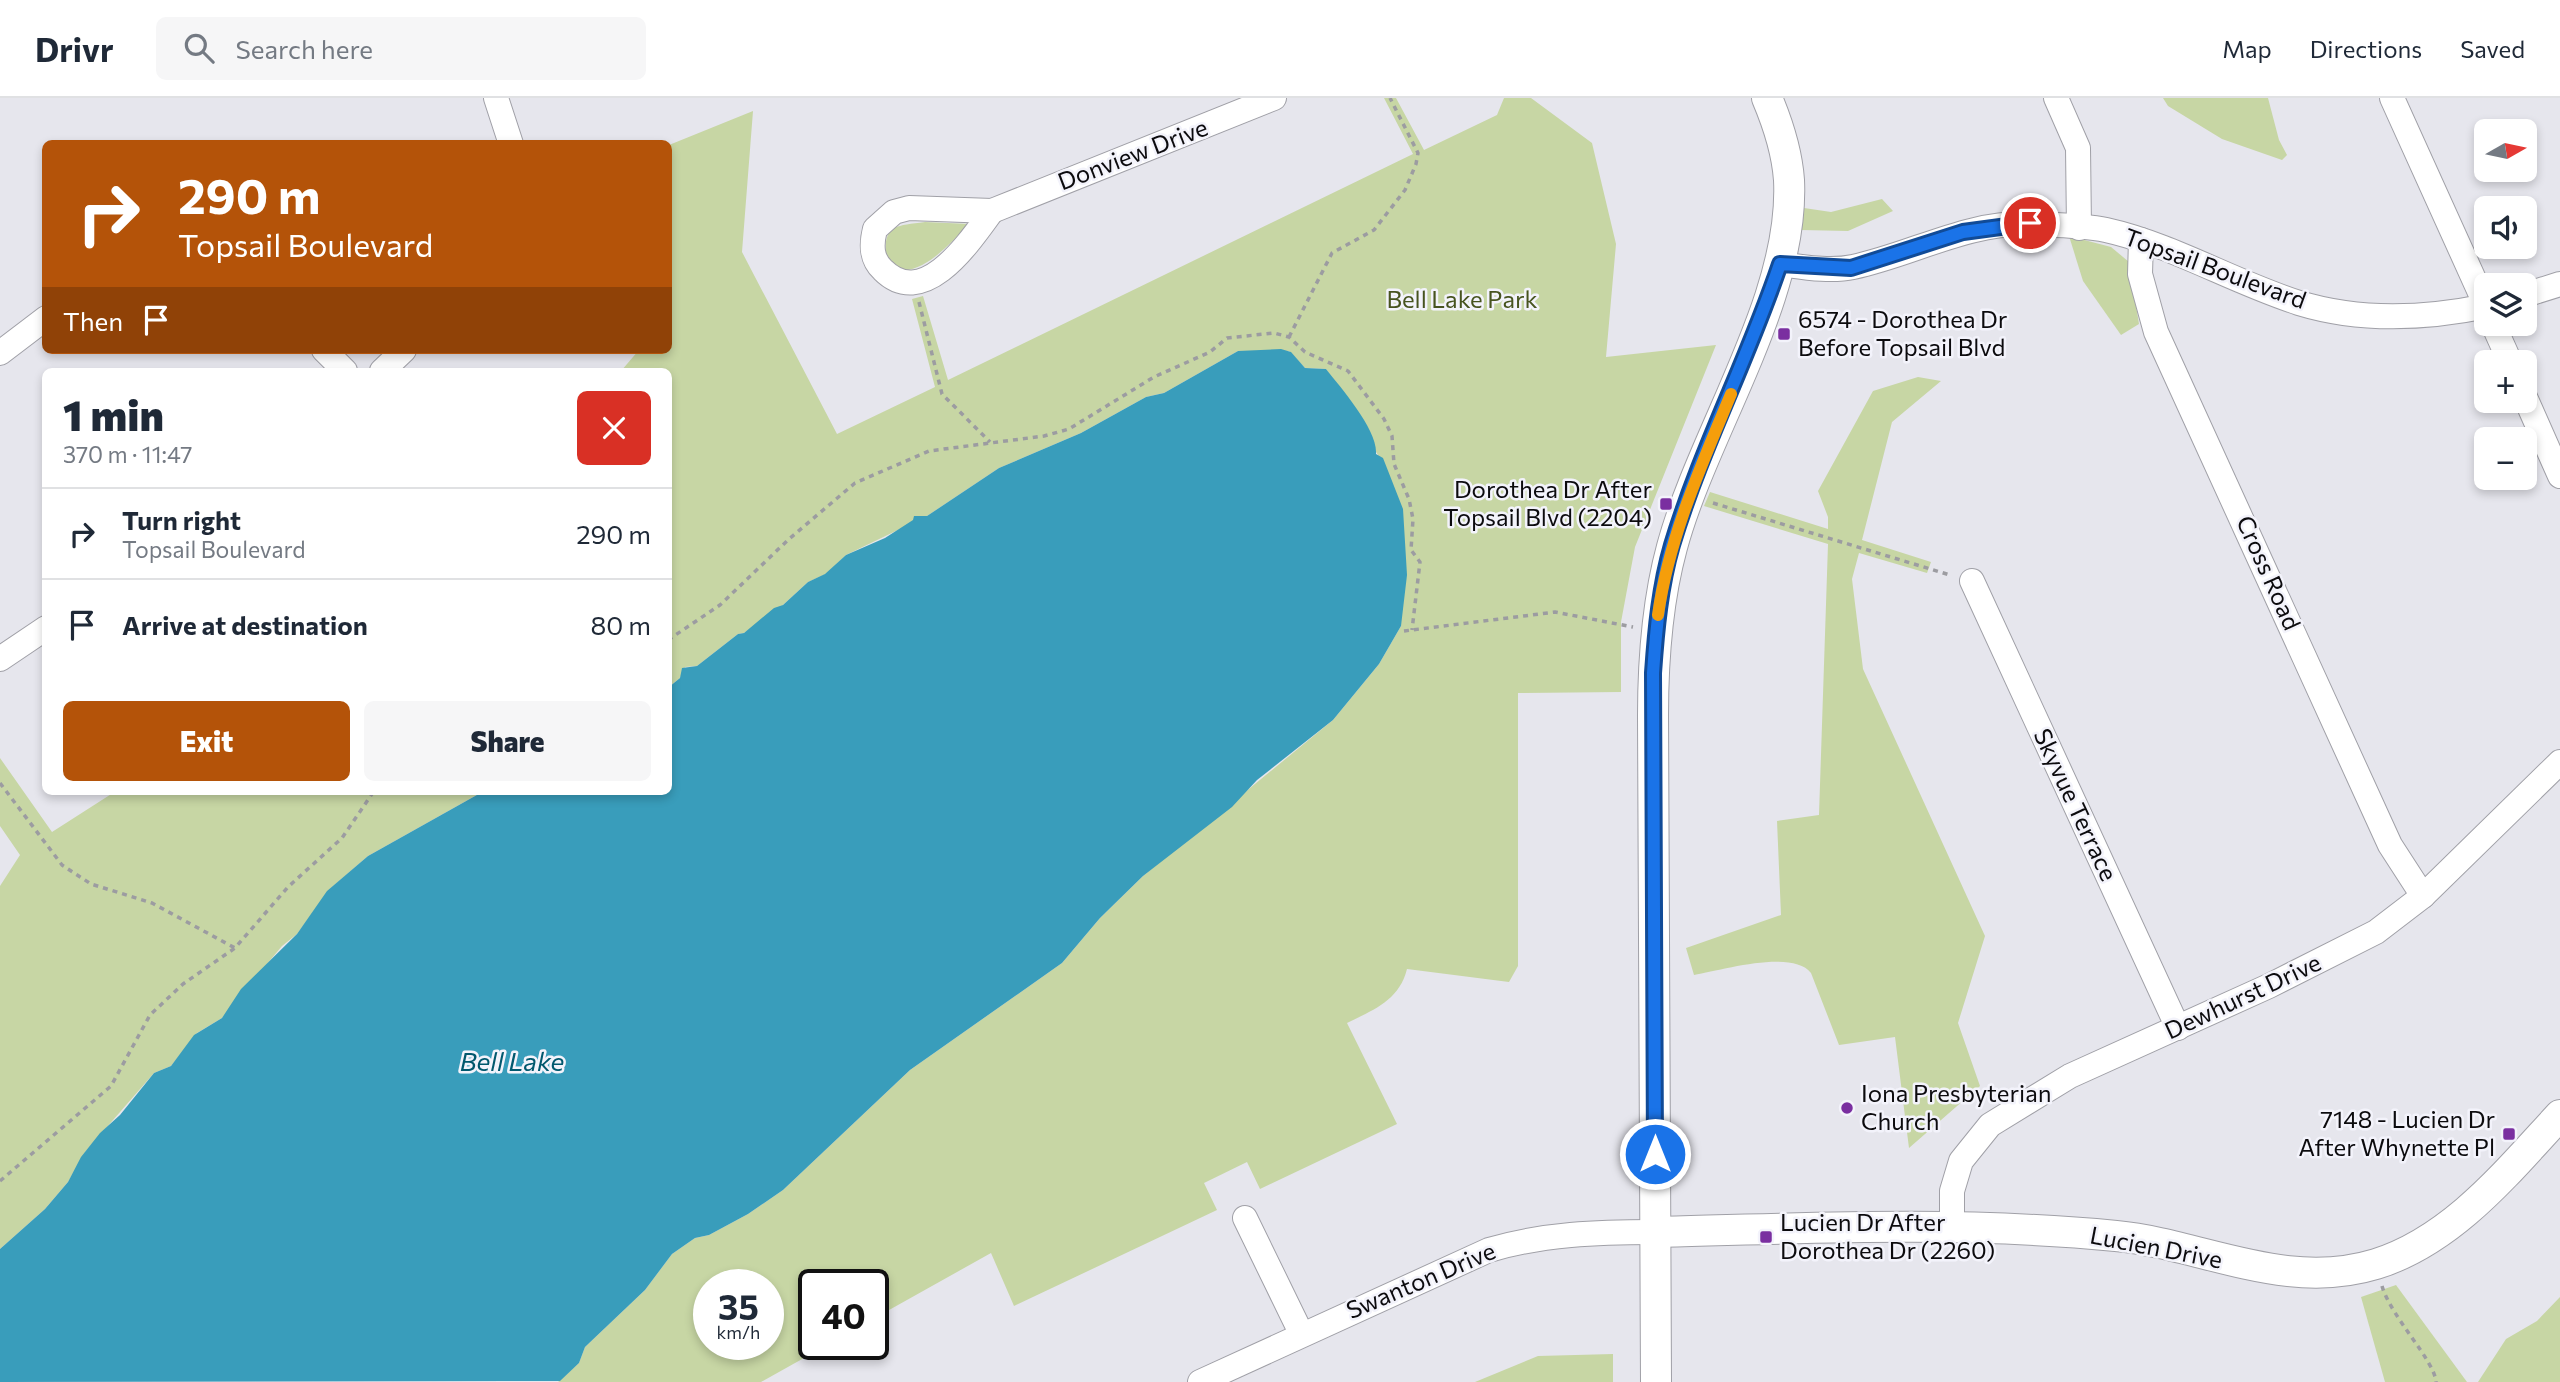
<!DOCTYPE html>
<meta charset="utf-8">
<style>
:root{--surface:#fff;--page:#f6f6f7;--text:#1f2937;--muted:#747a83;--line:#e0e1e3;--accent:#b45309}
body{margin:0;font-family:Commissioner,sans-serif;background:var(--page);color:var(--text);height:100vh;display:flex;flex-direction:column;font-size:26px;white-space:nowrap}
*{box-sizing:border-box;margin:0}
p{font-size:23px;color:var(--muted)}
.icon{flex:none;width:38px;height:38px;fill:none;stroke:currentColor;stroke-width:2;stroke-linecap:round;stroke-linejoin:round}
.map{position:relative;flex:1;overflow:hidden}
.drawer{position:absolute;left:42px;top:270px;width:630px;height:427px;display:flex;flex-direction:column;background:var(--surface);border-radius:10px;box-shadow:0 4px 10px #0003}
.drawer>*{flex:none}
.guide{position:absolute;left:42px;top:42px;width:630px;height:214px;border-radius:10px;box-shadow:0 4px 10px #0003;background:#b45309;color:#fff;overflow:hidden}
.needle{width:46px;rotate:81deg}
.tools{position:absolute;left:2474px;top:21px;display:grid;gap:14px}
.tools a{display:grid;place-items:center;width:63px;height:63px;border-radius:10px;background:var(--surface);box-shadow:0 4px 10px #0003;font-size:35px}
.speed{position:absolute;left:693px;top:1171px;display:flex;gap:14px;font-size:35px;font-weight:700;text-align:center}
.speed>*{display:grid;place-content:center;width:91px;height:91px;border-radius:50%;background:var(--surface);box-shadow:0 4px 10px #0003;line-height:1}
.speed small{font-size:18px;font-weight:400}
.speed .limit{border:4px solid #111;border-radius:10px;background:#fff;color:#111}
.pin{position:absolute;display:grid;place-items:center;width:60px;height:60px;color:#fff;margin:-30px;border:4px solid #fff;border-radius:50%;box-shadow:0 2px 7px #0007}
.me{position:absolute;width:77px;margin:-38px;rotate:0deg;stroke-linejoin:round;filter:drop-shadow(0 0 5px #0008)}
.turn{display:flex;align-items:center;gap:24px;height:147px;padding:0 21px;font-size:32px}
.turn .icon{width:91px;height:91px;stroke-width:2.5}
.turn b{display:block;font-size:49px;line-height:60px}
.then{display:flex;align-items:center;height:66px;padding:0 21px;background:#0003;gap:14px;font-size:26px}
.round{display:grid;place-items:center;flex:none;width:74px;height:74px;border-radius:10px;background:var(--page)}
.summary{display:flex;align-items:center;justify-content:space-between;height:119px;padding:0 21px}
h1{font-size:42px;font-weight:800;line-height:52px}
.action{display:flex;gap:14px;margin-top:auto;padding:14px 21px}
.action a{flex:1;height:80px;border-radius:10px;background:var(--accent);color:#fff;font-size:28px;font-weight:800;line-height:80px;text-align:center}
.action a+a{background:var(--page);color:var(--text)}
ul{padding:0;list-style:none}
li{display:flex;align-items:center;gap:21px;height:91px;padding:0 21px;border-top:2px solid var(--line)}
li div{flex:1}
li b{display:block;font-size:26px}
li em{font-style:normal}
header{display:flex;align-items:center;gap:42px;box-sizing:border-box;height:98px;padding:0 35px;background:var(--surface);border-bottom:2px solid var(--line)}
header strong{font-size:33px}
nav{display:flex;gap:38px;margin-inline-start:auto;font-size:24px}
.search{width:490px;height:63px;background:var(--page);display:flex;align-items:center;gap:18px;box-sizing:border-box;padding:0 24px;border-radius:10px;color:var(--muted);font-size:26px}
.map>svg:first-child{display:block}
.green{fill:#c7d6a4;fill-rule:evenodd}
.water{fill:#399dbb}
.lines{fill:none;stroke-linecap:round;stroke-linejoin:round}
.minor-casing{stroke:#a0a0a7;stroke-width:26}
.tertiary-casing{stroke:#a0a0a7;stroke-width:32}
.path{stroke:#9c9ca1;stroke-width:3.5;stroke-dasharray:5 5;stroke-linecap:butt}
.minor{stroke:#fff;stroke-width:24}
.tertiary{stroke:#fff;stroke-width:30}
.route-casing{stroke:#114b97;stroke-width:18}
.route{stroke:#1a73e8;stroke-width:12}
.slow{stroke:#f59e0b;stroke-width:12}
.poi-dot{fill:#7a2fa0;stroke:#f3f3fb;stroke-width:2.5}
.labels{text-anchor:middle;stroke-width:5;stroke-linejoin:round;paint-order:stroke}
.street-label{font-size:24px;fill:#0c0b0e;stroke:#f3f3fb}
.park-label{font-size:24px;fill:#47541f;stroke:#f3f3fb}
.poi-label{font-size:24px;fill:#0c0b0e;stroke:#f3f3fb;text-anchor:start}
.water-label{font-size:26px;font-style:italic;fill:#01586e;stroke:#f3f3fb}
</style>
<header>
<strong>Drivr</strong>
<div class="search"><svg class="icon" aria-label="search" viewBox="0 0 24 24"><circle cx="10" cy="10" r="6"/><path d="M15 15l6 6"/></svg>Search here</div>
<nav><a>Map</a><a>Directions</a><a>Saved</a></nav>
</header>
<div class="map">
<svg width="2560" height="1284" viewBox="0 0 2560 1284">
<rect width="100%" height="100%" fill="#e6e6ed"/>
<g class="green">
<path d="M 1384,0 L 1396,0 L 1424,52 L 1497,17 L 1504,0 L 1531,0 L 1592,45 L 1616,146 L 1606,259 L 1716,247 L 1635,449 L 1621,524 L 1621,594 L 1518,595 L 1518,868 L 1509,884 L 1407,871 C 1399,903 1373,912 1347,925 L 1397,1026 L 1260,1091 L 1247,1064 L 1204,1085 L 1217,1112 L 1014,1208 L 991,1155 L 873,1221 L 873,1186 L 814,1186 L 814,1246 L 829,1246 L 761,1284 L 558,1284 L 579,1265 L 585,1249 L 645,1192 L 672,1156 L 695,1140 L 709,1137 L 748,1116 L 783,1092 L 910,972 L 1062,865 L 1100,820 L 1143,778 L 1333,622 L 1379,566 L 1401,528 L 1378,357 L 1326,271 L 1305,270 L 1289,253 L 1238,253 L 1164,295 L 1146,299 L 1081,335 L 999,370 L 927,418 L 846,457 L 826,476 L 808,484 L 783,507 L 744,535 L 738,536 L 697,568 L 685,569 L 680,580 L 669,589 L 668,273 L 621,273 L 639,252 L 668,252 L 669,47 L 753,13 L 742,154 L 837,336 L 935,289 L 912,201 L 923,198 L 948,282 L 1413,56 ZM 709,1186 L 768,1186 L 768,1246 L 709,1246 Z"/>
<path d="M 2163,0 L 2268,0 L 2279,42 L 2287,57 L 2282,62 L 2222,41 L 2168,8 Z"/>
<path d="M 1882,101 L 1893,113 L 1848,133 L 1801,132 L 1804,110 L 1831,114 Z"/>
<path d="M 925,124 L 970,126 C 949,145 932,169 903,173 L 886,163 C 883,127 893,128 925,124 Z"/>
<path d="M 2069,138 L 2111,149 L 2129,164 L 2139,226 L 2121,237 L 2083,183 Z"/>
<path d="M 1918,279 L 1941,283 L 1892,324 L 1862,442 L 1931,464 L 1927,475 L 1859,455 L 1852,481 L 1863,571 L 1985,838 L 1958,925 L 1980,988 L 1909,1050 L 1895,939 L 1839,947 L 1811,875 C 1793,851 1722,872 1694,877 L 1686,850 L 1781,817 L 1777,723 L 1819,717 L 1828,446 L 1704,408 L 1710,394 L 1828,431 L 1828,419 L 1818,393 L 1873,293 Z"/>
<path d="M 0,660 L 52,734 L 116,693 L 484,693 L 368,758 L 331,790 L 297,836 L 282,848 L 222,920 L 197,935 L 171,968 L 154,975 L 86,1053 L 68,1084 L 45,1111 L 0,1151 L 0,788 L 20,757 L 0,728 Z"/>
<path d="M 2396,1187 L 2467,1284 L 2385,1284 L 2361,1199 Z"/>
<path d="M 2560,1199 L 2560,1284 L 2478,1284 L 2506,1241 L 2537,1223 Z"/>
<path d="M 1613,1256 L 1613,1284 L 1475,1284 L 1538,1258 Z"/>
</g>
<path class="water" d="M 1281,251 L 1291,254 L 1305,270 L 1326,271 C 1341,290 1378,332 1376,356 L 1383,360 L 1403,411 L 1407,477 L 1401,528 L 1379,566 L 1333,622 L 1257,682 L 1232,709 L 1143,778 L 1100,820 L 1062,865 L 910,972 L 783,1092 L 748,1116 L 709,1137 L 695,1140 L 672,1156 L 645,1192 L 585,1249 L 579,1265 L 560,1283 L 0,1284 L 0,1151 L 45,1111 L 68,1084 L 81,1059 L 100,1035 L 120,1017 L 154,975 L 171,968 L 194,937 L 222,920 L 241,891 L 297,836 L 327,793 L 368,758 L 484,693 L 668,693 L 669,589 L 680,580 L 682,570 L 697,568 L 738,536 L 744,535 L 774,510 L 783,507 L 808,484 L 825,476 L 846,457 L 885,440 L 913,422 L 914,418 L 927,418 L 999,370 L 1081,335 L 1146,299 L 1164,295 L 1238,253 Z"/>
<g class="lines">
<defs>
<g id="minor">
<path d="M 496,0 L 511,46"/>
<path d="M 2056,0 L 2078,50 L 2079,130"/>
<path d="M 2392,0 L 2487,210"/>
<path d="M 909,110 L 992,113 C 970,143 924,213 883,172 C 871,161 871,147 875,131 L 894,114 Z"/>
<path d="M 992,113 L 1274,0"/>
<path d="M 2141,142 L 2140,176 L 2156,234 L 2390,747 L 2423,798"/>
<path d="M 1780,166 C 1803,169 1830,174 1853,169 C 1914,156 1968,123 2032,126 C 2056,127 2083,127 2106,132 C 2173,147 2233,184 2299,205 C 2361,224 2424,221 2487,208"/>
<path d="M 2525,197 L 2560,186"/>
<path d="M 2493,226 L 2510,264"/>
<path d="M 324,252 L 345,273"/>
<path d="M 0,255 L 46,220"/>
<path d="M 382,273 L 404,252"/>
<path d="M 2525,299 L 2560,378"/>
<path d="M 1972,483 L 2178,930"/>
<path d="M 0,561 L 46,530"/>
<path d="M 1245,1120 L 1301,1235"/>
<path d="M 1952,1131 L 1952,1093 L 1961,1063 L 1990,1027 L 2070,978 L 2269,888 L 2376,834 L 2423,798 L 2560,664"/>
<path d="M 1200,1284 L 1489,1152 C 1543,1136 1598,1134 1654,1134"/>
</g>
<g id="tertiary">
<path d="M 1654,1134 C 1807,1130 1963,1123 2116,1138 C 2202,1146 2285,1194 2376,1166 C 2453,1142 2508,1073 2560,1017"/>
<path d="M 1656,1284 L 1653,618 C 1653,561 1657,504 1672,449 C 1703,334 1795,201 1789,82 C 1787,54 1778,26 1767,0"/>
</g>
</defs>
<use href="#minor" class="minor-casing"/>
<use href="#tertiary" class="tertiary-casing"/>
<g class="path">
<path d="M 919,204 L 942,296 L 990,344"/>
<path d="M 1289,239 L 1332,155 L 1374,132 L 1405,92 L 1416,66 L 1418,55 L 1390,0"/>
<path d="M 1713,405 L 1950,477"/>
<path d="M 1404,533 L 1555,514 L 1633,529"/>
<path d="M 668,542 L 720,507 L 789,441 L 855,385 L 929,353 L 1044,338 L 1069,331 L 1154,279 L 1210,254 L 1227,240 L 1274,235 L 1289,239 L 1305,254 L 1348,273 L 1384,321 L 1392,338 L 1394,366 L 1409,401 L 1413,421 L 1411,452 L 1420,464 L 1412,532"/>
<path d="M 0,685 L 62,767 L 91,786 L 152,805 L 235,850"/>
<path d="M 0,1083 L 111,988 L 150,917 L 183,886 L 235,850 L 288,789 L 342,740 L 374,693"/>
<path d="M 2382,1188 C 2391,1219 2435,1263 2436,1284"/>
</g>
<use href="#minor" class="minor"/>
<use href="#tertiary" class="tertiary"/>
</g>
<g class="lines">
<defs>
<path id="route" d="M 1655,1056 L 1653,575 C 1656,532 1660,488 1672,447 C 1701,351 1748,261 1780,166 L 1851,170 L 1963,134 L 2030,125"/>
</defs>
<use href="#route" class="route-casing"/>
<use href="#route" class="route"/>
<path class="slow" d="M 1658,517 C 1669,439 1701,368 1731,296"/>
</g>
<g class="poi-dot">
<rect x="1777" y="229" width="14" height="14" rx="3.5"/>
<rect x="1659" y="399" width="14" height="14" rx="3.5"/>
<circle cx="1847" cy="1010" r="7"/>
<rect x="2502" y="1029" width="14" height="14" rx="3.5"/>
<rect x="1759" y="1132" width="14" height="14" rx="3.5"/>
</g>
<g class="labels">
<g class="street-label">
<text transform="translate(1133 57) rotate(-21)" y="8">Donview Drive</text>
<text transform="translate(2215 171) rotate(20)" y="8">Topsail Boulevard</text>
<text transform="translate(2268 475) rotate(66)" y="8">Cross Road</text>
<text transform="translate(2075 707) rotate(65)" y="8">Skyvue Terrace</text>
<text transform="translate(2243 899) rotate(-25)" y="8">Dewhurst Drive</text>
<text transform="translate(2156 1150) rotate(11)" y="8">Lucien Drive</text>
<text transform="translate(1421 1183) rotate(-23)" y="8">Swanton Drive</text>
</g>
<g class="park-label">
<text x="1462" y="210">Bell Lake Park</text>
</g>
<g class="poi-label">
<text x="1798" y="230">6574 - Dorothea Dr<tspan x="1798" dy="28">Before Topsail Blvd</tspan></text>
<text x="1652" y="400" text-anchor="end">Dorothea Dr After<tspan x="1652" dy="28">Topsail Blvd (2204)</tspan></text>
<text x="1861" y="1004">Iona Presbyterian<tspan x="1861" dy="28">Church</tspan></text>
<text x="2495" y="1030" text-anchor="end">7148 - Lucien Dr<tspan x="2495" dy="28">After Whynette Pl</tspan></text>
<text x="1780" y="1133">Lucien Dr After<tspan x="1780" dy="28">Dorothea Dr (2260)</tspan></text>
</g>
<g class="water-label">
<text x="512" y="973">Bell Lake</text>
</g>
</g>
</svg>
<div class="tools">
<a><svg class="needle" viewBox="-14 -14 28 28"><path d="M0-13l5 13h-10z" fill="#e53935"/><path d="M0 13l5-13h-10z" fill="#747a83"/></svg></a>
<a><svg class="icon" aria-label="sound" viewBox="0 0 24 24"><path d="M4 9h4l5-4v14l-5-4H4zM17 9q2 3 0 6"/></svg></a>
<a><svg class="icon" aria-label="layers" viewBox="0 0 24 24"><path d="M12 4l9 5-9 5-9-5zM3 14l9 5 9-5"/></svg></a>
<a>+</a>
<a>−</a>
</div>
<div class="speed"><div>35<small>km/h</small></div><div class="limit">40</div></div>
<div class="pin" style="left:2030px;top:125px;background:#d93025"><svg class="icon" aria-label="arrive" viewBox="0 0 24 24"><path d="M6 21V4h12l-3 4 3 4H6"/></svg></div>
<svg class="me" style="left:1655px;top:1056px" viewBox="-20 -20 40 40"><circle r="17" fill="#1a73e8" stroke="#fff" stroke-width="3"/><path d="M0-11L8 9 0 5-8 9z" fill="#fff"/></svg>
<div class="guide">
<div class="turn"><svg class="icon" aria-label="right" viewBox="0 0 24 24"><path d="M7 20v-9h11M14 6l5 5-5 5"/></svg><div><b>290 m</b>Topsail Boulevard</div></div>
<div class="then">Then<svg class="icon" aria-label="arrive" viewBox="0 0 24 24"><path d="M6 21V4h12l-3 4 3 4H6"/></svg></div>
</div>
<section class="drawer">
<div class="summary"><div><h1>1 min</h1><p>370 m · 11:47</p></div><a class="round" style="background:#d93025;color:#fff"><svg class="icon" aria-label="close" viewBox="0 0 24 24"><path d="M6 6l12 12M18 6L6 18"/></svg></a></div>
<ul>
<li><svg class="icon" aria-label="right" viewBox="0 0 24 24"><path d="M7 20v-9h11M14 6l5 5-5 5"/></svg><div><b>Turn right</b><p>Topsail Boulevard</p></div><em>290 m</em></li>
<li><svg class="icon" aria-label="arrive" viewBox="0 0 24 24"><path d="M6 21V4h12l-3 4 3 4H6"/></svg><div><b>Arrive at destination</b></div><em>80 m</em></li>
</ul>
<div class="action"><a>Exit</a><a>Share</a></div>
</section>
</div>
